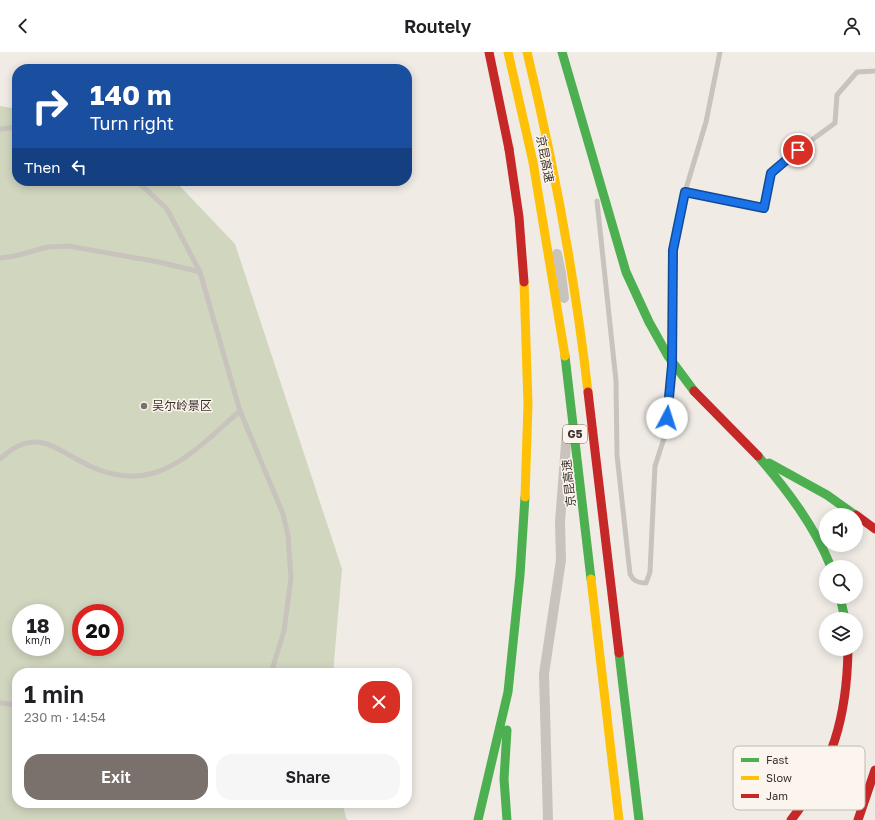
<!DOCTYPE html>
<meta charset="utf-8">
<style>
:root{--surface:#fff;--page:#f6f6f6;--text:#202124;--muted:#757577;--accent:#7a716c}
body{margin:0;font-family:"Golos Text","Noto Sans SC",sans-serif;background:var(--page);color:var(--text);height:100vh;display:flex;flex-direction:column;font-size:15px;white-space:nowrap}
*{box-sizing:border-box;margin:0}
p{font-size:13px;color:var(--muted)}
.icon{flex:none;width:22px;height:22px;fill:none;stroke:currentColor;stroke-width:2;stroke-linecap:round;stroke-linejoin:round}
.map{position:relative;flex:1;overflow:hidden}
.drawer{position:absolute;left:12px;top:616px;width:400px;height:140px;display:flex;flex-direction:column;background:var(--surface);border-radius:16px;box-shadow:0 2px 10px #0003}
.drawer>*{flex:none}
.banner{position:absolute;left:12px;top:12px;width:400px;height:122px;border-radius:16px;box-shadow:0 2px 10px #0003;background:#1a4fa0;color:#fff;overflow:hidden}
.fabs{position:absolute;left:819px;top:456px;display:grid;gap:8px}
.fabs a{display:grid;place-items:center;width:44px;height:44px;border-radius:50%;background:var(--surface);box-shadow:0 2px 10px #0003;font-size:20px}
.speed{position:absolute;left:12px;top:552px;display:flex;gap:8px;font-size:20px;font-weight:700;text-align:center}
.speed>*{display:grid;place-content:center;width:52px;height:52px;border-radius:50%;background:var(--surface);box-shadow:0 2px 10px #0003;line-height:1}
.speed small{font-size:10px;font-weight:400}
.speed .limit{border:6px solid #d22;background:#fff;color:#111}
.pin{position:absolute;display:grid;place-items:center;width:34px;height:34px;color:#fff;margin:-17px;border:2px solid #fff;border-radius:50%;box-shadow:0 1px 4px #0007}
.me{position:absolute;width:44px;margin:-22px;rotate:5deg;stroke-linejoin:round;filter:drop-shadow(0 0 3px #0008)}
.turn{display:flex;align-items:center;gap:14px;height:84px;padding:0 12px;font-size:18px}
.turn .icon{width:52px;height:52px;stroke-width:2.5}
.turn b{display:block;font-size:28px;line-height:34px}
.then{display:flex;align-items:center;height:38px;padding:0 12px;background:#0003;gap:8px;font-size:15px}
.round{display:grid;place-items:center;flex:none;width:42px;height:42px;border-radius:16px;background:var(--page)}
.head{display:flex;align-items:center;justify-content:space-between;height:68px;padding:0 12px}
h1{font-size:24px;font-weight:600;line-height:30px}
.primary-button{display:flex;gap:8px;margin-top:auto;padding:8px 12px}
.primary-button a{flex:1;height:46px;border-radius:16px;background:var(--accent);color:#fff;font-size:16px;font-weight:600;line-height:46px;text-align:center}
.primary-button a+a{background:var(--page);color:var(--text)}
header{display:flex;justify-content:space-between;align-items:center;height:52px;padding:0 12px;background:var(--surface);font-size:18px;font-weight:600}
.map>svg:first-child{display:block}
.green{fill:#d1d6bf;fill-rule:evenodd}
.lines{fill:none;stroke-linecap:round;stroke-linejoin:round}
.lane{stroke:#c9c3be;stroke-width:5}
.street{stroke:#c9c3be;stroke-width:10}
.fast{stroke:#4caf50;stroke-width:9}
.slow{stroke:#ffc107;stroke-width:9}
.jam{stroke:#c62828;stroke-width:9}
.fast-bridge{stroke:#4caf50;stroke-width:9}
.slow-bridge{stroke:#ffc107;stroke-width:9}
.jam-bridge{stroke:#c62828;stroke-width:9}
.route-casing{stroke:#114b97;stroke-width:10}
.route{stroke:#1a73e8;stroke-width:7}
.poi-dot{fill:#7a716c;stroke:#fbf5ee;stroke-width:1.5}
.labels{text-anchor:middle;stroke-width:3;stroke-linejoin:round;paint-order:stroke}
.shield{fill:#fbf5ee;stroke:#756b66;stroke-width:1}
.shield-label{font-size:11px;font-weight:bold;fill:#3b302b}
.street-label{font-size:12px;fill:#3b302b;stroke:#fbf5ee}
.poi-label{font-size:12px;fill:#3b302b;stroke:#fbf5ee;text-anchor:start}
.key{fill:#fbf5ee;stroke:#c1bab4;stroke-width:1}
.key-label{font-size:11px;fill:#3b302b}
</style>
<header><svg class="icon" aria-label="back" viewBox="0 0 24 24"><path d="M15 5l-7 7 7 7"/></svg>Routely<svg class="icon" aria-label="person" viewBox="0 0 24 24"><circle cx="12" cy="8" r="4"/><path d="M4 21q1-7 8-7t8 7"/></svg></header>
<div class="map">
<svg width="875" height="768" viewBox="0 0 875 768">
<rect width="100%" height="100%" fill="#f0ebe5"/>
<path class="green" d="M 0,54 L 17,57 L 17,129 L 175,129 L 235,192 L 342,517 L 333,621 L 17,621 L 17,751 L 342,751 L 347,768 L 0,768 ZM 21,561 L 55,561 L 55,595 L 21,595 ZM 81,561 L 115,561 L 115,595 L 81,595 Z"/>
<g class="lines">
<g class="lane">
<path d="M 0,77 L 17,75"/>
<path d="M 137,129 L 167,157 L 200,220 L 240,359 L 283,462 L 288,483 L 291,526 L 284,579 L 271,621"/>
<path d="M 685,140 L 706,70 L 720,0"/>
<path d="M 597,149 L 616,329 L 617,403 L 630,522 C 633,529 638,531 646,531 L 650,520 L 655,414 L 666,380 L 671,317"/>
<path d="M 0,206 L 15,204 L 48,195 L 68,194 L 159,210 L 200,220"/>
<path d="M 672,299 L 673,199 L 685,140 L 764,156 L 771,121 L 798,98 L 835,71 L 837,43 L 857,20 L 875,19"/>
<path d="M 0,407 C 37,372 56,399 92,415 C 112,424 133,427 154,421 C 187,411 214,381 240,359"/>
<path d="M 0,651 L 17,653"/>
</g>
<g class="street">
<path d="M 557,202 L 561,221 L 564,246"/>
<path d="M 548,768 L 544,622 L 561,508 L 560,470 L 567,379"/>
</g>
<g class="fast">
<path d="M 758,404 C 787,438 814,473 831,515"/>
<path d="M 769,411 L 827,443 L 855,463"/>
<path d="M 840,545 L 845,567"/>
<path d="M 619,601 L 639,768"/>
<path d="M 507,678 L 504,727 L 507,768"/>
<path d="M 478,768 L 508,640 L 520,523 L 525,445"/>
</g>
<g class="slow">
<path d="M 527,0 C 554,112 575,226 588,340"/>
<path d="M 524,230 L 528,352 L 525,445"/>
</g>
<g class="jam">
<path d="M 509,97 L 519,165 L 524,230"/>
<path d="M 588,340 L 619,601"/>
<path d="M 856,463 L 875,477"/>
<path d="M 791,768 C 833,715 847,664 848,597"/>
<path d="M 858,768 L 875,718"/>
</g>
<g class="fast-bridge">
<path d="M 562,0 L 626,220 L 649,270 L 668,304 L 694,339"/>
<path d="M 565,304 L 591,527"/>
</g>
<g class="slow-bridge">
<path d="M 508,0 L 533,110 L 565,304"/>
<path d="M 591,527 L 619,768"/>
</g>
<g class="jam-bridge">
<path d="M 489,0 L 509,97"/>
<path d="M 694,339 L 758,404"/>
</g>
</g>
<g class="lines">
<defs>
<path id="route" d="M 667,366 L 672,314 L 673,198 L 685,140 L 764,156 L 771,121 L 798,98"/>
</defs>
<use href="#route" class="route-casing"/>
<use href="#route" class="route"/>
</g>
<circle class="poi-dot" cx="144" cy="354" r="4"/>
<g class="labels">
<rect class="shield" x="563" y="373" width="24" height="18" rx="3"/>
<g class="shield-label">
<text x="575" y="386">G5</text>
</g>
<g class="street-label">
<text transform="translate(545 107) rotate(79)" y="4">京昆高速</text>
<text transform="translate(569 431) rotate(-96)" y="4">京昆高速</text>
</g>
<g class="poi-label">
<text x="152" y="358">吴尔岭景区</text>
</g>
</g>
<rect x="733" y="694" width="132" height="64" rx="6" class="key"/>
<rect x="741" y="706" width="18" height="4" fill="#4caf50"/>
<rect x="741" y="724" width="18" height="4" fill="#ffc107"/>
<rect x="741" y="742" width="18" height="4" fill="#c62828"/>
<g class="key-label">
<text x="766" y="712">Fast</text>
<text x="766" y="730">Slow</text>
<text x="766" y="748">Jam</text>
</g>
</svg>
<div class="fabs">
<a><svg class="icon" aria-label="sound" viewBox="0 0 24 24"><path d="M4 9h4l5-4v14l-5-4H4zM17 9q2 3 0 6"/></svg></a>
<a><svg class="icon" aria-label="search" viewBox="0 0 24 24"><circle cx="10" cy="10" r="6"/><path d="M15 15l6 6"/></svg></a>
<a><svg class="icon" aria-label="layers" viewBox="0 0 24 24"><path d="M12 4l9 5-9 5-9-5zM3 14l9 5 9-5"/></svg></a>
</div>
<div class="speed"><div>18<small>km/h</small></div><div class="limit">20</div></div>
<div class="pin" style="left:798px;top:98px;background:#d93025"><svg class="icon" aria-label="arrive" viewBox="0 0 24 24"><path d="M6 21V4h12l-3 4 3 4H6"/></svg></div>
<svg class="me" style="left:667px;top:366px" viewBox="-20 -20 40 40"><circle r="19" fill="#fff"/><path d="M0-13L10 11 0 6-10 11z" fill="#1a73e8"/></svg>
<div class="banner">
<div class="turn"><svg class="icon" aria-label="right" viewBox="0 0 24 24"><path d="M7 20v-9h11M14 6l5 5-5 5"/></svg><div><b>140 m</b>Turn right</div></div>
<div class="then">Then<svg class="icon" aria-label="left" viewBox="0 0 24 24"><path d="M17 20v-9H6M10 6l-5 5 5 5"/></svg></div>
</div>
<section class="drawer">
<div class="head"><div><h1>1 min</h1><p>230 m · 14:54</p></div><a class="round" style="background:#d93025;color:#fff"><svg class="icon" aria-label="close" viewBox="0 0 24 24"><path d="M6 6l12 12M18 6L6 18"/></svg></a></div>
<div class="primary-button"><a>Exit</a><a>Share</a></div>
</section>
</div>
